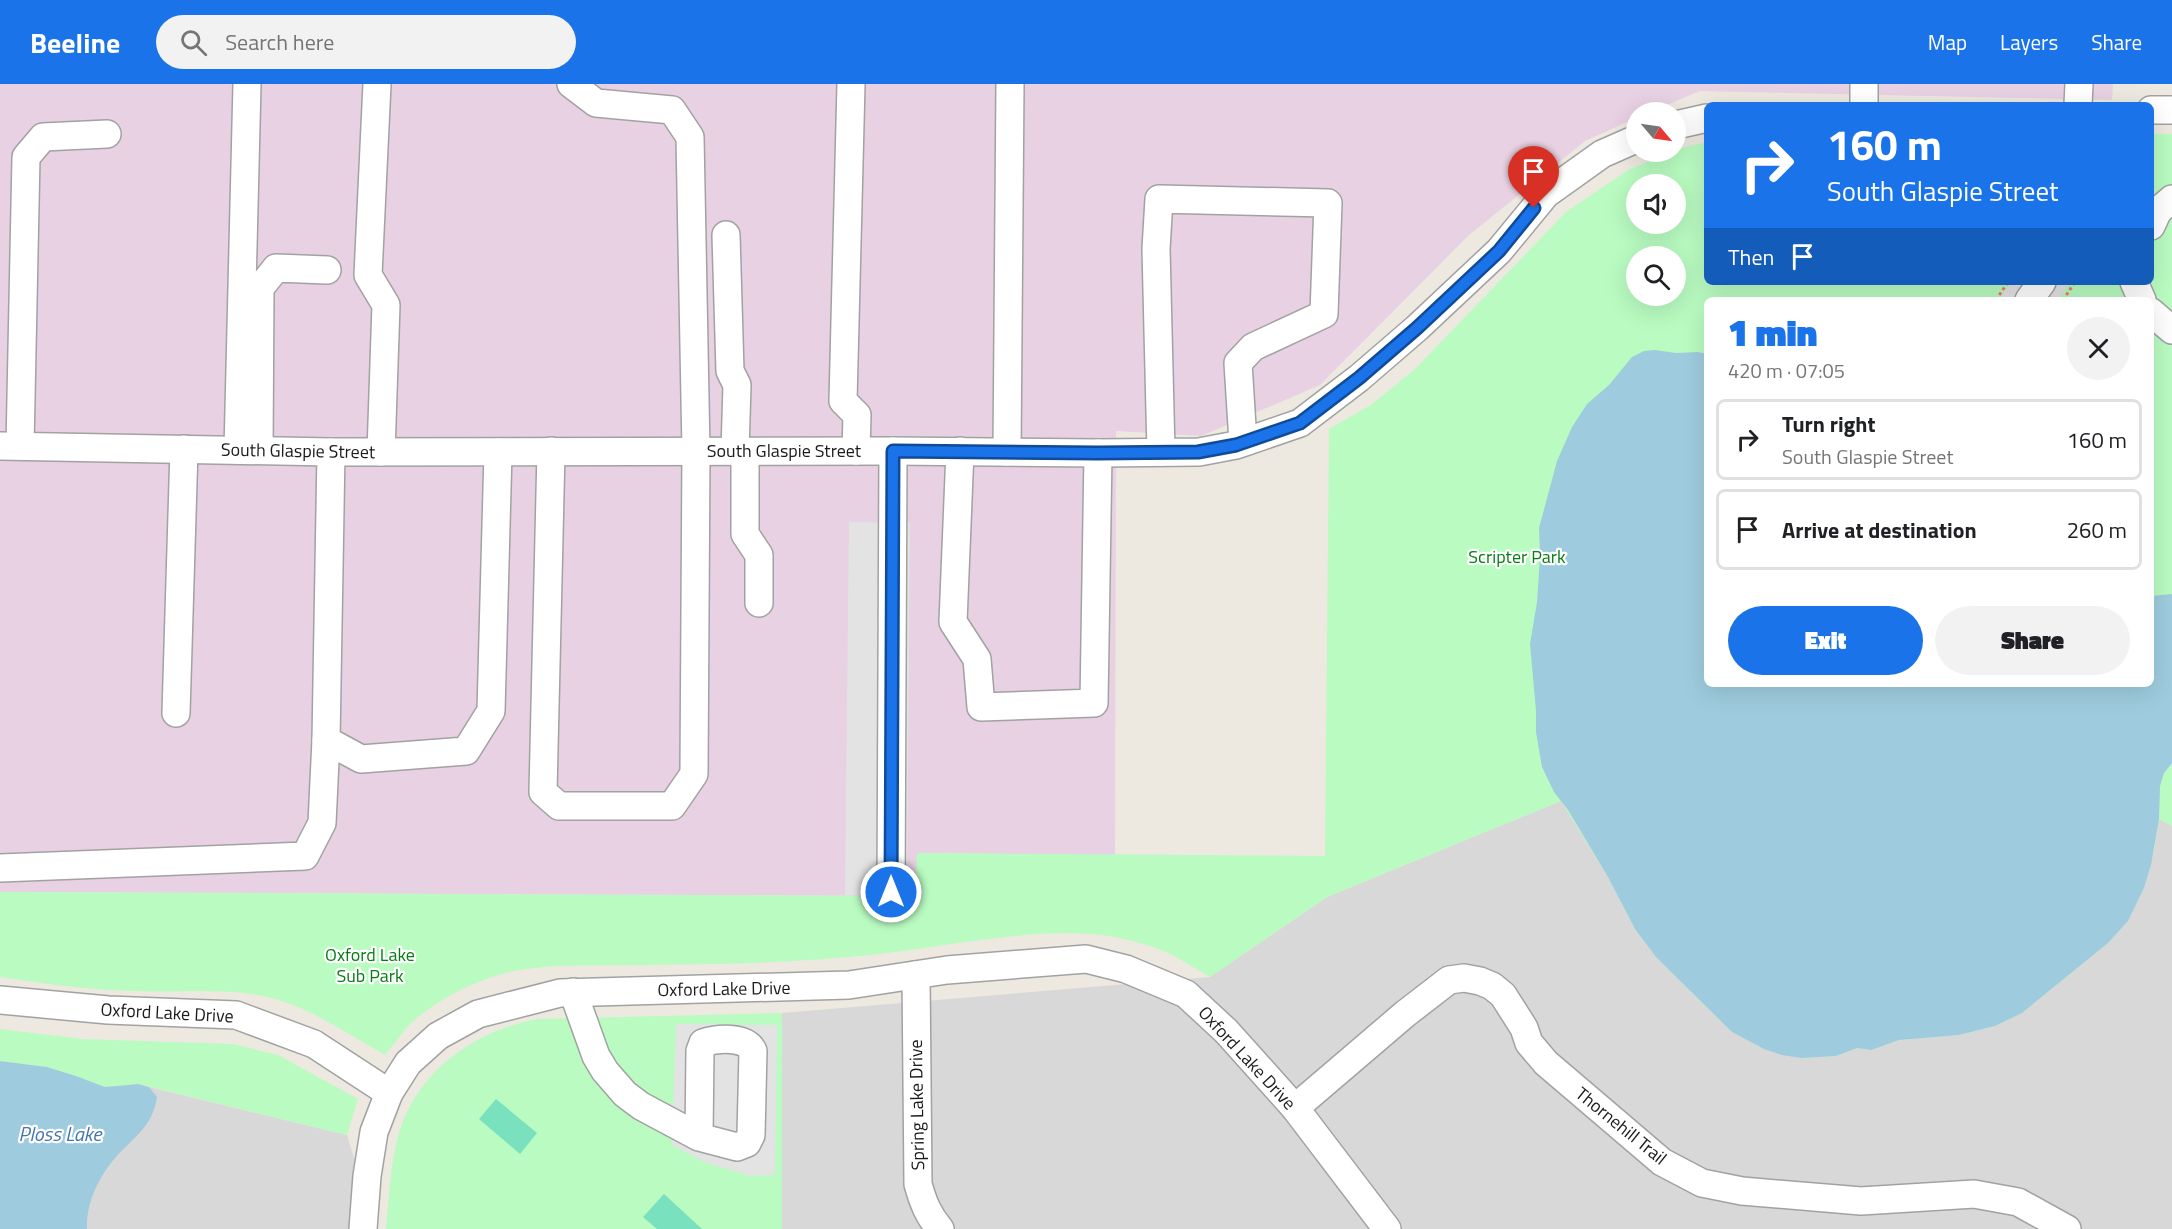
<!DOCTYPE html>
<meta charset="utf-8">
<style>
:root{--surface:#fff;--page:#f2f2f2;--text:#202124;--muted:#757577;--line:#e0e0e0;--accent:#1a73e8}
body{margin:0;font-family:"Titillium Web",sans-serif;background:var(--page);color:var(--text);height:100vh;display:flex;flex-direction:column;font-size:22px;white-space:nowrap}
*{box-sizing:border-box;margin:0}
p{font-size:20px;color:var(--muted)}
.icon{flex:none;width:33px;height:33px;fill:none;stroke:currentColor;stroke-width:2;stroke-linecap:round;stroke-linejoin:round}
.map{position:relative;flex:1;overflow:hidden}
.details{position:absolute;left:1704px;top:213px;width:450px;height:390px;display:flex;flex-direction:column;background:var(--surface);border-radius:9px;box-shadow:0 6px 24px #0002}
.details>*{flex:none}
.hud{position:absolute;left:1704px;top:18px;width:450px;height:183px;border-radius:9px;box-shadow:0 6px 24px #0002;background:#1a73e8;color:#fff;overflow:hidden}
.needle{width:39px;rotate:119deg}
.controls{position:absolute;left:1626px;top:18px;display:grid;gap:12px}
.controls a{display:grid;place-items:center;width:60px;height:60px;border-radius:50%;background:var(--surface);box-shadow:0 6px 24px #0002;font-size:30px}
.pin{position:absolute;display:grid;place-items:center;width:51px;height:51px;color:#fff;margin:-62px -26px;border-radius:50% 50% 50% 0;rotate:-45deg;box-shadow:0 0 6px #0007}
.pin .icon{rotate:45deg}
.me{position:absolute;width:66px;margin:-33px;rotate:0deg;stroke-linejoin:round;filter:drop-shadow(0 0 4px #0008)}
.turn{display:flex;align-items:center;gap:21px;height:126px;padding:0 24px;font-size:27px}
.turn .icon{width:78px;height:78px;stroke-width:2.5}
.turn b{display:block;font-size:42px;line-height:51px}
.then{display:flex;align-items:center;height:57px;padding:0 24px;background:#0003;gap:12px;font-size:22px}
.round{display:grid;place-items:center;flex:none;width:63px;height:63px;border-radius:32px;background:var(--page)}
.head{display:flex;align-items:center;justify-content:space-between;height:102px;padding:0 24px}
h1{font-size:36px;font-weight:800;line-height:45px;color:var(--accent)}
.action{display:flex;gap:12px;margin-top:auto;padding:12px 24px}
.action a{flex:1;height:69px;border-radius:36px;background:var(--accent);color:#fff;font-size:24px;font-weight:800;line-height:69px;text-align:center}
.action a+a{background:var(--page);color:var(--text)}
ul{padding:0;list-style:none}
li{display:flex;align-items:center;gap:18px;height:81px;margin:0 12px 9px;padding:0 12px;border:3px solid var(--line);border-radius:9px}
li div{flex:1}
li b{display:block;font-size:22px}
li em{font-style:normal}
header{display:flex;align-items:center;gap:36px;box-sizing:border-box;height:84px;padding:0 30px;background:var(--accent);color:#fff}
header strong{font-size:28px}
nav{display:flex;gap:33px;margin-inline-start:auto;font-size:21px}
.search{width:420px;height:54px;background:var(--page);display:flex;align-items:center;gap:15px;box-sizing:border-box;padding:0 21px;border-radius:33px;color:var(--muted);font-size:22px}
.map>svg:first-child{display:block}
.residential{fill:#d9d8d8}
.industrial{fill:#e7d1e2}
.park{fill:#b9fbc1;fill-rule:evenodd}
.pitch{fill:#79e1bd}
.parking{fill:#e3e3e3}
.water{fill:#9eccde}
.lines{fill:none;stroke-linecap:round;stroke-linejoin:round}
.minor-casing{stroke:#a2a2a2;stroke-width:30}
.path{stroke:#ff765f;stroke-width:3;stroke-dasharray:3 3;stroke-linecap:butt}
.minor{stroke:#fff;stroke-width:27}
.route-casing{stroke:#114b97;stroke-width:15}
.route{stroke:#1a73e8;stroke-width:10}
.labels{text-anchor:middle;stroke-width:4.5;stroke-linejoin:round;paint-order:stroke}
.street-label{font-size:18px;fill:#1b1b1b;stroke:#fff}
.park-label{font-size:18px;fill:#077c15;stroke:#fff}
.water-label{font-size:20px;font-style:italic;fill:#4575ad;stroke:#fff}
</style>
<header>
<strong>Beeline</strong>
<div class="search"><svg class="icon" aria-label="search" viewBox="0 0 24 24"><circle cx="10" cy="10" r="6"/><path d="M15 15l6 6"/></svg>Search here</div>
<nav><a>Map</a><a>Layers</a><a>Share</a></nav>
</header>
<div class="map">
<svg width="2172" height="1145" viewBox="0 0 2172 1145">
<rect width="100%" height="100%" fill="#ede9e0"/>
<g class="residential">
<path d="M 1561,717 L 2159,735 L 2172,742 L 2172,1145 L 782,1145 L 782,929 L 1210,893 L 1327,813 Z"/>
<path d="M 149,1003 L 347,1051 L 375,1145 L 0,1145 Z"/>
</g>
<path class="industrial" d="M 0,0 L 2113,0 L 2112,16 L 1700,7 L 1650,28 L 1636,28 L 1636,34 L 1585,57 L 1468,152 L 1320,301 L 1201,352 L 1116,347 L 1115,771 L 918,769 L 916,812 L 0,808 Z"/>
<g class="park">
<path d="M 2151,50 L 2172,50 L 2172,742 L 2159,735 L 2154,767 L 2144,804 L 2128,837 L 2108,859 L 2022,929 L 1995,942 L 1959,951 L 1899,956 L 1871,966 L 1857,964 L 1836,972 L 1801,974 L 1764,965 L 1732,948 L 1656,873 L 1635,845 L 1608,793 L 1561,717 L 1327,813 L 1210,893 C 1196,885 1181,875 1166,868 C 1097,840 1036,849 965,858 C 918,865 871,872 824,875 C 735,882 645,880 556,882 C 544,883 531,884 519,886 C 481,893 440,913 411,939 C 402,948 394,961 385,971 C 349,951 313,925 272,914 C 227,903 182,909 136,907 C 90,906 45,900 0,893 L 0,808 L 915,812 L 917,769 L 1325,772 L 1329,345 L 1371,321 L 1414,286 L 1566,128 L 1628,86 L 1681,64 L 1707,58 L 1707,198 L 2151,198 ZM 1636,100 L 1676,100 L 1676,140 L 1636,140 ZM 1636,172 L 1676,172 L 1676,212 L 1636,212 ZM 1707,216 L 2151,216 L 2151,600 L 1707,600 Z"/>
<path d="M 782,929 L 782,1145 L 386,1145 C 389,1113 390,1080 399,1049 C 417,987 476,946 538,935 Z"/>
<path d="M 0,945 L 82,955 L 233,960 L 278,971 L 358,1015 L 347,1051 L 138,1000 L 105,1003 L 76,992 L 47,983 L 0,977 Z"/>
</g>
<g class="pitch">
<path d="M 496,1015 L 537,1049 L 520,1070 L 479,1035 Z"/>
<path d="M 664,1110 L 702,1145 L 657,1145 L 643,1133 Z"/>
</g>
<g class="parking">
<path d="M 2011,198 L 2070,198 L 2058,216 L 1999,216 Z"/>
<path d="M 849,438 L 910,439 L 907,812 L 845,811 Z"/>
<path d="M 676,940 L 777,941 L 775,1091 L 750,1092 L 704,1078 L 672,1061 Z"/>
</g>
<g class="water">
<path d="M 1655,266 L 1676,269 L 1698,268 L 1707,270 L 1707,600 L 2151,600 L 2151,512 L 2172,510 L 2172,679 L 2164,689 L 2160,702 L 2159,735 L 2151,781 L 2144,804 L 2128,837 L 2108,859 L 2022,929 L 1995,942 L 1959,951 L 1899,956 L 1871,966 L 1857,964 L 1836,972 L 1801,974 L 1782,971 L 1764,965 L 1732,948 L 1656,873 L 1635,845 L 1608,793 L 1568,726 L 1554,708 L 1542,683 L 1536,648 L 1536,627 L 1530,560 L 1537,518 L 1540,473 L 1539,444 L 1557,377 L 1572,343 L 1587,320 L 1609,301 L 1632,273 L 1644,267 Z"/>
<path d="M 0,977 L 47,983 L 76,992 L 105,1003 L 138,1000 L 149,1003 L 157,1013 C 153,1042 134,1053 116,1073 C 99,1092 86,1119 87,1145 L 0,1145 Z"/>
</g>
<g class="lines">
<defs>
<g id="minor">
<path d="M 377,0 L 368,191 L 386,221 L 381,368"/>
<path d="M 851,0 L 843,317 L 857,331 L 856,367"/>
<path d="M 1864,21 L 1864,0"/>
<path d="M 2078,21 L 2079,0"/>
<path d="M 2151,26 L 2172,26"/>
<path d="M 1676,41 L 1707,34"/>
<path d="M 2151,142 L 2158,127 L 2172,115"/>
<path d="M 726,151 L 730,287 L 737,301 L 735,367"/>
<path d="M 2134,198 L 2142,216"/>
<path d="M 2029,216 L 2042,198"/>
<path d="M 2151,228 L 2172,246"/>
<path d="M 0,362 L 331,368 L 893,367 L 1098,369 L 1199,368 L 1236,361 L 1300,339 L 1359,294 L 1417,244 L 1499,167 L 1546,110 L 1602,70 L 1636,55"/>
<path d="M 20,362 L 26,73 L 43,53 L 107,50"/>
<path d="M 238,366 L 247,0"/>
<path d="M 259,366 L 260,204 L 276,184 L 327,186"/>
<path d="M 551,367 L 543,708 L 559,722 L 672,722 L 694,690 L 696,367 L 690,53 L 672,26 L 596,19 L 571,0"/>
<path d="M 745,367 L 745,450 L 759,471 L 759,519"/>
<path d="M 960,367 L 953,538 L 977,575 L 981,623 L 1094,619 L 1098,369"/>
<path d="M 331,368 L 326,656 L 361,675 L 466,667 L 491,627 L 498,368"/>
<path d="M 1007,368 L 1010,0"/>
<path d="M 1161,368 L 1156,165 L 1159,115 L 1328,119 L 1324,230 L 1253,263 L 1238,279 L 1243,358"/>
<path d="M 176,629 L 184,365"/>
<path d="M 0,784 L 305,772 L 322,739 L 326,656"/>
<path d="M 891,808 L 893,367"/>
<path d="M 916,891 L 918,1100 C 923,1118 928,1131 940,1145"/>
<path d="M 573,908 L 596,972 L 605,987 L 625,1010 L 641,1022 L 699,1053 L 737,1063 L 747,1059 L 751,1051 L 753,967 C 746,952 717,954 703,959 L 700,967 L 699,1053"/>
<path d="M 0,916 L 108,926 L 236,931 L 314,960 L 389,1009 L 408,979 L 438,952 L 478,930 L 560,909 L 849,901 L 947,886 L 1086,875 L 1126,885 L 1186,910 L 1226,947 L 1295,1024 L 1387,1145"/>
<path d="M 1295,1024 L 1405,930 L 1449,896 L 1464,894 L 1480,897 L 1492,902 L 1503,911 L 1524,944 L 1529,959 L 1546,979 L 1662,1078 L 1702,1099 L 1742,1107 L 1861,1117 L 1974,1110 L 2018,1118 L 2067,1145"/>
<path d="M 363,1145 L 367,1092 L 374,1048 L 389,1009"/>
</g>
</defs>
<use href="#minor" class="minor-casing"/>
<g class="path">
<path d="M 1996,216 L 2008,198"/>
<path d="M 2063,216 L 2075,198"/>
</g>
<use href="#minor" class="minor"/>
</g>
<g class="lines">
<defs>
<path id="route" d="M 891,808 L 893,367 L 1098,369 L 1198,368 L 1236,361 L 1300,339 L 1359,294 L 1417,244 L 1499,167 L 1534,124"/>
</defs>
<use href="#route" class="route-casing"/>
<use href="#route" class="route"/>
</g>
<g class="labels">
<g class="street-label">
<text transform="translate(298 367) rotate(1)" y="6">South Glaspie Street</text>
<text x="784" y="373">South Glaspie Street</text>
<text transform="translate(724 905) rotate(-1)" y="6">Oxford Lake Drive</text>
<text transform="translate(167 929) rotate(3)" y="6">Oxford Lake Drive</text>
<text transform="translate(1247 974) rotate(47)" y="6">Oxford Lake Drive</text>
<text transform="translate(917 1021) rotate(-91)" y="6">Spring Lake Drive</text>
<text transform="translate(1621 1042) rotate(39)" y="6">Thornehill Trail</text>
</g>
<g class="park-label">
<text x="1517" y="479">Scripter Park</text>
<text x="370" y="877">Oxford Lake<tspan x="370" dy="21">Sub Park</tspan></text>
</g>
<g class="water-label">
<text x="60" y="1057">Ploss Lake</text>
</g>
</g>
</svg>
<div class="controls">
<a><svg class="needle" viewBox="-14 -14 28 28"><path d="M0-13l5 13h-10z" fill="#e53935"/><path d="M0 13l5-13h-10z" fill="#757577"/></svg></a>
<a><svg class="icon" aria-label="sound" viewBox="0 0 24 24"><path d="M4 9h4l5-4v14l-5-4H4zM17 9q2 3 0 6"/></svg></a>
<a><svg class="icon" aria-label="search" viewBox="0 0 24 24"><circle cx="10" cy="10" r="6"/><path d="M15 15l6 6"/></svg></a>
</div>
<div class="pin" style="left:1534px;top:124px;background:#d93025"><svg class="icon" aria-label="arrive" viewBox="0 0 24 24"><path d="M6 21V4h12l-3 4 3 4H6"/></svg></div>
<svg class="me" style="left:891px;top:808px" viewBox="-20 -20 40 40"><circle r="17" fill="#1a73e8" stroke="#fff" stroke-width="3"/><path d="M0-11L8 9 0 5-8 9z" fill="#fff"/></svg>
<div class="hud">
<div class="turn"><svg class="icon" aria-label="right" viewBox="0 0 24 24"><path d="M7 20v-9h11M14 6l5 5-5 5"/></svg><div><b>160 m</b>South Glaspie Street</div></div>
<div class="then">Then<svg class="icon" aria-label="arrive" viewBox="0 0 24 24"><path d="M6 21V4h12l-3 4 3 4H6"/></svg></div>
</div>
<section class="details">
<div class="head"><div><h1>1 min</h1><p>420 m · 07:05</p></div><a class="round"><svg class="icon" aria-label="close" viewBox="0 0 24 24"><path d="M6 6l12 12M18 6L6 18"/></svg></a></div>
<ul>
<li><svg class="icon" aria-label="right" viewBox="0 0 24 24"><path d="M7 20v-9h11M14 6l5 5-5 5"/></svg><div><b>Turn right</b><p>South Glaspie Street</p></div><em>160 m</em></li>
<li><svg class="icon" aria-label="arrive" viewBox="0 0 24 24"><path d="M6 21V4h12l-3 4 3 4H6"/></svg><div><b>Arrive at destination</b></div><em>260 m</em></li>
</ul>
<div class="action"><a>Exit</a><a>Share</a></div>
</section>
</div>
